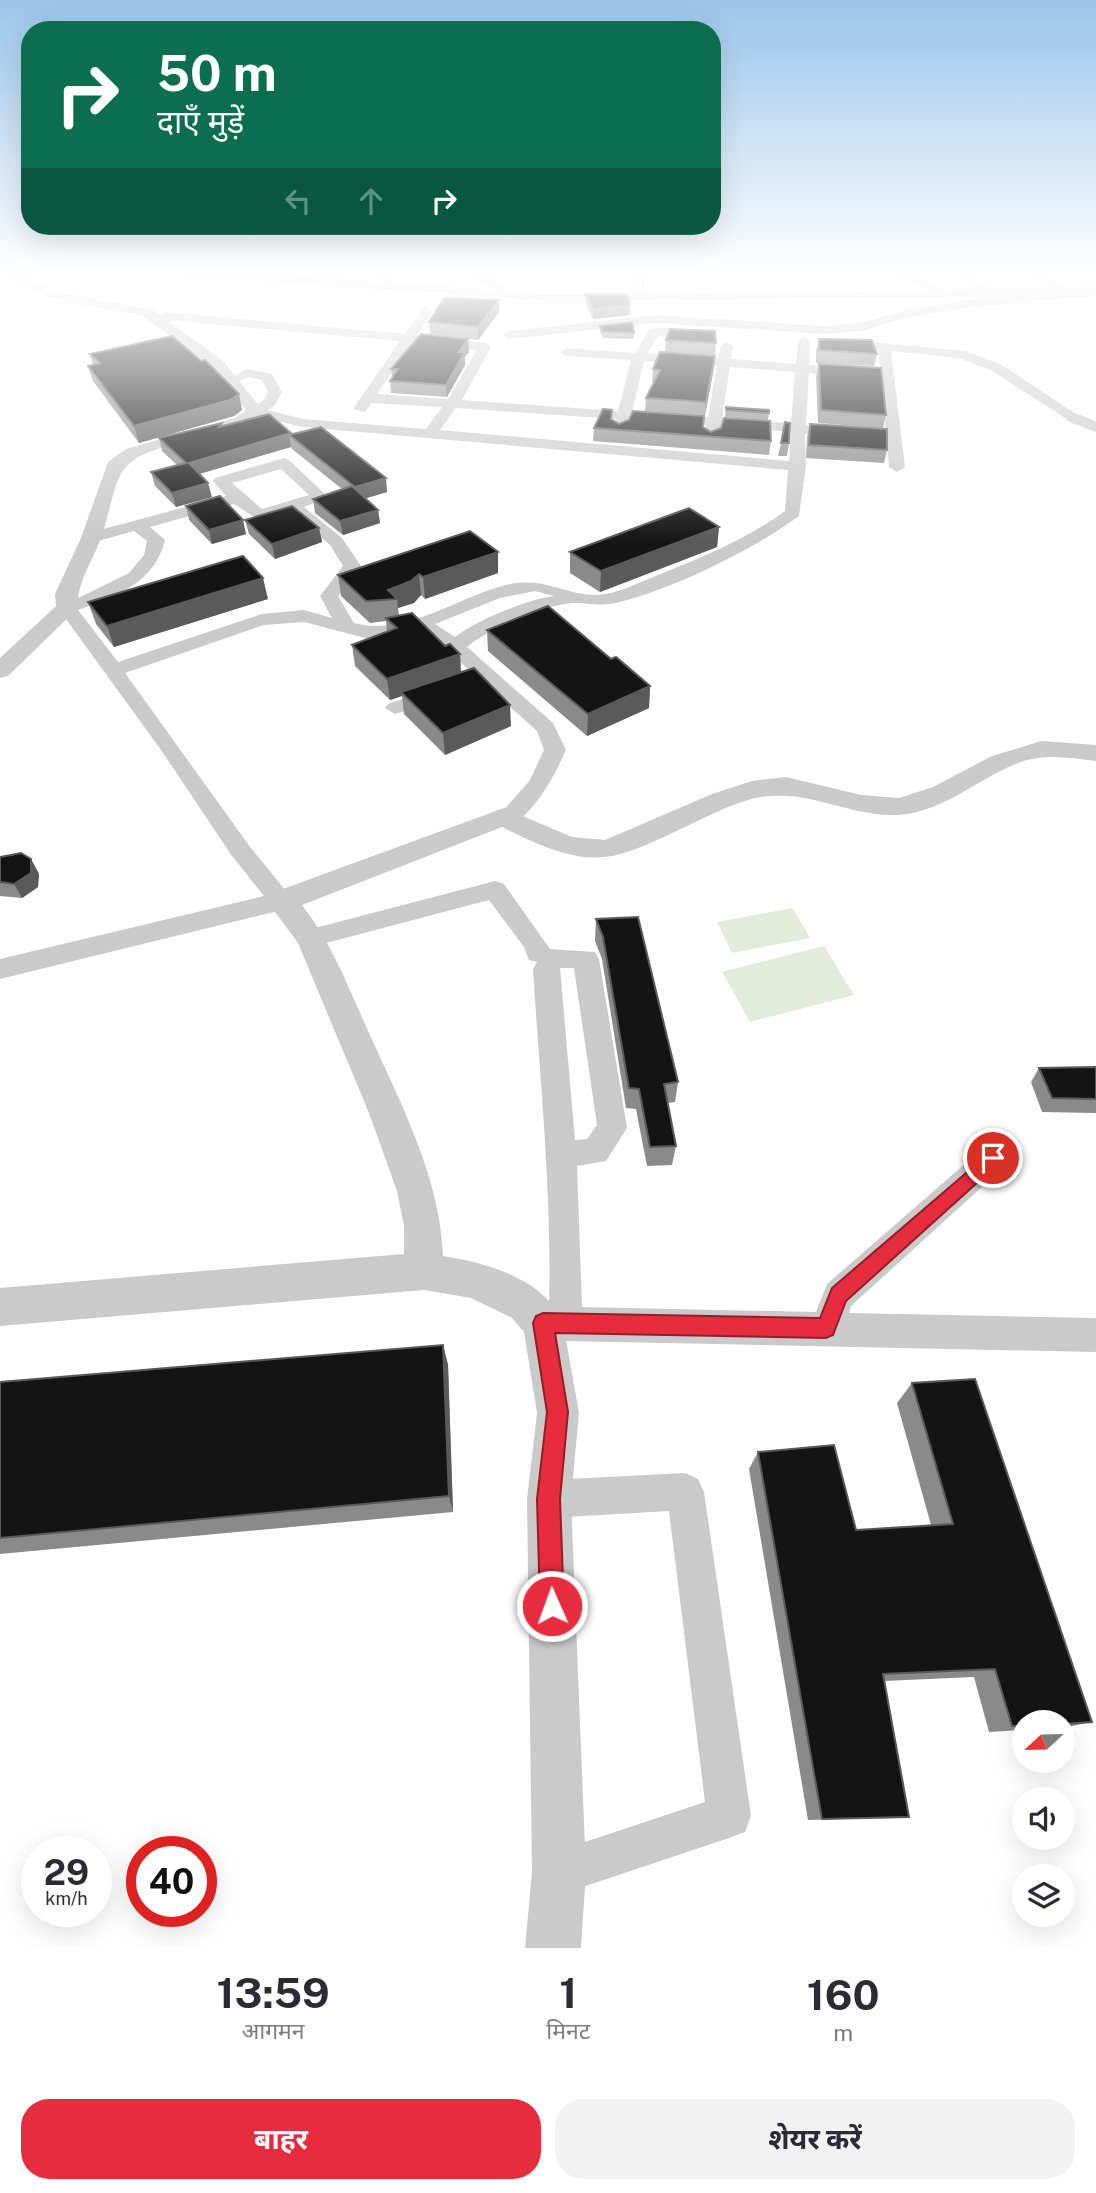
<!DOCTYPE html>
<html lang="hi">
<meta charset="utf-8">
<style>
:root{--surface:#fff;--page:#f2f2f3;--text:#2b2b33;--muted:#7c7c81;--accent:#e52d3d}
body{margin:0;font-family:"Public Sans","Noto Sans Devanagari",sans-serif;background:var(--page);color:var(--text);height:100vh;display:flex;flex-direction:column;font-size:26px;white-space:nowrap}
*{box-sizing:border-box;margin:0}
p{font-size:23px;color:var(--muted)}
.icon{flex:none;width:38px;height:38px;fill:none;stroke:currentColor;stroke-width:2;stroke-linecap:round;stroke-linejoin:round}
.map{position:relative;height:1948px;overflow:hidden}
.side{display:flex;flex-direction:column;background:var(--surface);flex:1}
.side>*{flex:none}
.top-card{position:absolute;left:21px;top:21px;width:700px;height:214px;border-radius:28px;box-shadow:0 7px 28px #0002;background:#0b6e4f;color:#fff;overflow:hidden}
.needle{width:46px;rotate:248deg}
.buttons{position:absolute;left:1012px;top:1710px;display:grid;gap:14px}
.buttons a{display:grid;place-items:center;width:63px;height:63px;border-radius:50%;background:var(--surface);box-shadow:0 7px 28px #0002;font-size:35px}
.speed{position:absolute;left:21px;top:1836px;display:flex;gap:14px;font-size:35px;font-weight:700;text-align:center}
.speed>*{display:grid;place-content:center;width:91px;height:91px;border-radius:50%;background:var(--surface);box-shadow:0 7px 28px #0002;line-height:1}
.speed small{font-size:18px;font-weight:400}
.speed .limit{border:10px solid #d22;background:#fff;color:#111}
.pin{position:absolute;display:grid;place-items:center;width:60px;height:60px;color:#fff;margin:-30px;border:4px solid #fff;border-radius:50%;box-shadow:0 2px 7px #0007}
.me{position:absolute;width:77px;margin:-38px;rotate:358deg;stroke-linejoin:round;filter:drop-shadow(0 0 5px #0008)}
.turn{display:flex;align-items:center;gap:24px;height:147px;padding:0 21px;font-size:32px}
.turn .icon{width:91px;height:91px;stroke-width:2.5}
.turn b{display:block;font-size:49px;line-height:60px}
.lanes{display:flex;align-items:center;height:66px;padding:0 21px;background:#0003;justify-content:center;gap:35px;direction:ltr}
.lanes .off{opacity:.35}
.eta{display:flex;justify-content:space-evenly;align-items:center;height:119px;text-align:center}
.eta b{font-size:42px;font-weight:700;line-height:49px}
.cta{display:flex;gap:14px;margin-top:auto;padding:14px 21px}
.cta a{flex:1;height:80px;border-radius:28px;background:var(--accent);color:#fff;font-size:28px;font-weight:700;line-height:80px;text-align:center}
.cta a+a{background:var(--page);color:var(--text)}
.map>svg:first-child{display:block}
.green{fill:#e3ebda}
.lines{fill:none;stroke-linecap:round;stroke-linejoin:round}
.minor{fill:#cacaca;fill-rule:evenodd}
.tertiary{fill:#cacaca;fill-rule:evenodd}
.wall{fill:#8a8a8a}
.shaded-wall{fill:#5a5a5a}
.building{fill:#141414;stroke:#5a5a5a;stroke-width:2}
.route{fill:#e52d3d;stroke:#951d28;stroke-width:2}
</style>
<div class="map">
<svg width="1096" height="1948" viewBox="0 0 1096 1948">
<rect width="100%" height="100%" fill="#fff"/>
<g class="green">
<path d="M 793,908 L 810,938 L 732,953 L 717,922 Z"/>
<path d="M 824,946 L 854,995 L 750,1022 L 722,972 Z"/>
</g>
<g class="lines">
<g class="minor">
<path d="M 371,271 L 384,271 L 396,281 L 391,288 L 383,288 L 384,282 Z"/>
<path d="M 465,271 C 480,270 504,279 510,294 L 500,297 L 498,292 Z"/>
<path d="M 635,271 L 646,272 L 646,298 L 640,302 L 634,298 Z"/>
<path d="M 890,271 L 905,271 L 955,295 L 945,298 Z"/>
<path d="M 951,271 L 964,271 L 998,294 L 988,297 Z"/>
<path d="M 1025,271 L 1038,271 L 1068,291 L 1096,288 L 1096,296 L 974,307 L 908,317 L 862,331 L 825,334 L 656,323 L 509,339 L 503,335 L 509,331 L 656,315 L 825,326 L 861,323 L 907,310 L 974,299 L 1055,292 Z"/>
<path d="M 427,307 L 433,311 L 417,335 L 485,343 L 491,347 L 462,400 L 618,411 L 631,360 L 567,356 L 560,352 L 567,348 L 635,353 L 650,329 C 660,327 679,326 687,333 L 681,337 L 658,336 L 647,354 L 718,358 L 721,346 L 727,342 L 733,346 L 731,359 L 796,364 L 798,341 L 804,337 L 810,341 L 809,365 L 880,369 L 878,349 L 838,347 L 832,343 L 838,339 L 966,351 L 1002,365 L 1082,418 L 1075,422 L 1070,421 L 992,371 L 959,358 L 891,351 L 905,467 L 897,472 L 889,467 L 887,440 L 853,436 L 846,432 L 853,428 L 886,431 L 881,378 L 809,373 L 806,425 L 822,431 L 815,435 L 805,434 L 806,466 L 799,516 C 753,550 675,588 620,602 C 605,606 594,604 578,603 C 552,601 488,629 467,647 L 553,723 L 566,750 C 556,772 527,832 499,824 L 496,819 L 530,780 L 544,750 L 537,731 L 431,636 L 418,631 L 373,640 L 304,622 L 264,625 L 125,673 L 248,844 L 294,901 L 291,907 L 282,910 L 0,979 L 0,959 L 264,896 L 232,856 L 161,750 L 58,608 L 129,573 L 144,555 L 147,541 L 134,531 L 91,543 L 83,538 L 85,534 L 226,496 L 213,481 L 215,478 L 284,458 L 289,460 L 328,497 L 304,507 L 342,538 L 361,566 L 338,596 L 354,623 C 406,637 457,597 506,585 C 543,576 562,594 595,595 C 615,595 633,585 651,578 C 698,559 744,541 785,511 L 788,470 L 303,427 L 250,415 L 250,409 L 264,400 L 268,392 L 262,380 L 249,377 L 231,385 L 224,381 L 247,369 L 272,374 L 282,392 L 275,405 L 267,410 L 303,419 L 426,429 L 442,407 L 371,403 L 365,412 L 353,409 L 400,341 L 165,320 L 159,316 L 165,312 L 405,334 L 423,308 ZM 412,342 L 477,350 L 448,399 L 377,394 ZM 644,361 L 717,366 L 708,417 L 632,412 ZM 730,367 L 795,372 L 791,423 L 722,418 ZM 456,408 L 616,419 L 613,431 L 620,435 L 627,431 L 630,420 L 706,425 L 704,439 L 711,443 L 718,439 L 721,426 L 791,432 L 789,461 L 440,430 ZM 281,469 L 309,495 L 262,509 L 232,483 ZM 234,504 L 259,520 L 289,511 L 330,545 L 343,566 L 320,596 L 332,618 L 304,610 L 262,614 L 118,662 L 78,610 C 116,596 154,584 165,540 L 150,527 ZM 535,591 L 554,596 C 529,599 476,620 455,637 L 435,624 L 500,598 Z"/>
<path d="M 437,688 L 447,694 L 444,698 L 395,714 L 385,708 L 388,704 Z"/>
<path d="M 495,881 L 504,884 L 550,949 L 595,952 L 599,959 L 627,1128 L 606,1161 L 577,1166 L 582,1307 L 816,1312 L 827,1284 L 982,1149 L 993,1145 L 1004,1149 L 1008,1158 L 1004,1167 L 851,1306 L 849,1313 L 1096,1318 L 1096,1352 L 565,1341 L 536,1335 L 531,1323 L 536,1311 L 549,1306 C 552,1193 540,1082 533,969 L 537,962 L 529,960 L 524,947 L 489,900 L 311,947 L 302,945 L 298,938 L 302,931 L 311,929 ZM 560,968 L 574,968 L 597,1125 L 587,1139 L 575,1140 Z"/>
<path d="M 685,1473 L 698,1479 L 704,1492 L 751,1816 L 745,1832 L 729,1838 L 559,1895 L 543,1888 L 536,1872 L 543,1856 L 705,1802 L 669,1511 L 549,1518 L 536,1512 L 530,1499 L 536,1486 L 549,1480 Z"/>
</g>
<g class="tertiary">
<path d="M 0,271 L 17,271 L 58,292 L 153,310 L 223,361 L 264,412 C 235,448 157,434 126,467 C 114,478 108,521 101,538 C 93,561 76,583 78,608 L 8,676 L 0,678 L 0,658 L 56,606 L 55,594 L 81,538 L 108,462 L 126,449 L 235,418 L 246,410 L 211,367 L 143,316 L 49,298 Z"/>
<path d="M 171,271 L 232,271 L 553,294 L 1096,287 L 1096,295 L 553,302 L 178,275 Z"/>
<path d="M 1075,413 L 1096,421 L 1096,432 L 1069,422 L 1066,418 L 1069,414 Z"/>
<path d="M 1042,741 L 1096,745 L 1096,761 C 1073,758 1050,754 1027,760 C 988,772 957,802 917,812 C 866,825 822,792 771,796 C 748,797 726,808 706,817 C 612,861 600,876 502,827 L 302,905 C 332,943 349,989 369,1033 C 401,1104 440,1177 443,1256 C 487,1263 545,1279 563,1323 L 579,1413 L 571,1499 L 586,1872 L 581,1948 L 525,1948 L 532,1872 L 527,1499 L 537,1413 L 524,1332 L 512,1318 L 471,1298 L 424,1290 L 0,1326 L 0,1288 L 404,1254 L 404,1226 L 397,1191 L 369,1113 L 298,943 L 267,901 L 272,893 L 504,808 L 572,837 L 605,840 L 712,794 L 752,781 L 786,777 L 861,795 L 899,798 L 933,787 L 992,756 Z"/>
</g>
</g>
<g class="wall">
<path d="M 585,294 L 630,305 L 629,315 L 593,319 L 585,304 Z"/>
<path d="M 499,300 L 499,312 L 478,340 L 430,334 L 429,322 Z"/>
<path d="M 600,326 L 634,333 L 634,339 L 603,338 L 600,332 Z"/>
<path d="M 468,339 L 469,352 L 465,357 L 465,365 L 447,397 L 391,393 L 390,381 L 392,377 L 391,369 Z"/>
<path d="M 819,339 L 877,354 L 874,366 L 816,363 L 816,351 Z"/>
<path d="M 666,340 L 716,343 L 715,355 L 665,352 Z"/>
<path d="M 90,354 L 242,410 L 234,416 L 139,443 L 93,381 L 88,366 L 93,365 Z"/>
<path d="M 819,364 L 886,415 L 883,428 L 818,423 L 816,376 Z"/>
<path d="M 714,368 L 705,415 L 645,411 L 646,398 L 654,382 L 652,382 L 653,369 Z"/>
<path d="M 726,407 L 769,413 L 768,420 L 725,417 Z"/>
<path d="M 612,410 L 612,420 L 619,424 L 703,427 L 711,432 L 771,441 L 769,455 L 593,441 L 594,428 Z"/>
<path d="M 810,424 L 887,450 L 884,463 L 806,458 L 807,437 Z"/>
<path d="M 223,426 L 291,435 L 387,492 L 366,498 L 378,510 L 380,523 L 343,535 L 315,513 L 313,499 L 342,489 L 292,449 L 291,447 L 199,474 L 212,497 L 176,507 L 155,486 L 151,472 L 177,465 L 162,451 L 159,438 Z"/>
<path d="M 781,443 L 789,443 L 787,456 L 778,456 Z"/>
<path d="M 186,506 L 246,534 L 212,544 L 189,520 Z"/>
<path d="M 245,520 L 319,528 L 322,542 L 275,559 L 249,534 Z"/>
<path d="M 719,527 L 717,547 L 600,592 L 570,573 L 570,552 Z"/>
<path d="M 498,573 L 425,599 L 421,595 L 414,603 L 398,608 L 399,615 L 445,646 L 460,654 L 461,672 L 511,726 L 445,755 L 404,714 L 402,696 L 390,700 L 355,666 L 352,645 L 387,631 L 386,621 L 370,623 L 341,596 L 338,575 Z"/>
<path d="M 268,599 L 114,647 L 96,624 L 88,602 Z"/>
<path d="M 487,630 L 611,659 L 650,686 L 649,708 L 587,736 L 488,651 Z"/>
<path d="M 0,857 L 31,859 L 39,874 L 38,887 L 22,898 L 0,896 Z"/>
<path d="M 596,919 L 678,1082 L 675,1102 L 668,1103 L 676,1146 L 672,1165 L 647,1166 L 636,1109 L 626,1108 L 602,959 L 595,941 Z"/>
<path d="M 1096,1067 L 1096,1113 L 1042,1112 L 1031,1082 L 1039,1068 Z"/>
<path d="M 443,1345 L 448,1365 L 453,1512 L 0,1554 L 0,1382 Z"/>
<path d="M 912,1383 L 1092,1722 L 1062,1728 L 1062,1722 L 1024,1722 L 1024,1730 L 989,1732 L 974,1677 L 884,1681 L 909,1817 L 808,1820 L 749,1469 L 758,1452 L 856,1530 L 931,1525 L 897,1403 Z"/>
</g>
<g class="shaded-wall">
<path d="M 499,300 L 499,312 L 478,340 L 478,327 Z"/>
<path d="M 630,305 L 629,315 L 593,319 L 593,309 Z"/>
<path d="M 468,339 L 469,352 L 465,357 L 465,365 L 447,397 L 446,385 L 459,352 Z"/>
<path d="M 715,356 L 714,368 L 705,415 L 706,402 Z"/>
<path d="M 239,394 L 242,410 L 234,416 L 139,443 L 134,426 Z"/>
<path d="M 291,433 L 292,437 L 289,435 L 291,447 L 192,476 L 189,463 Z"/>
<path d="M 386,478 L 387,492 L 357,501 L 355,487 Z"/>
<path d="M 208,483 L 212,497 L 176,507 L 172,493 Z"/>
<path d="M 378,510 L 380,523 L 343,535 L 340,521 Z"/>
<path d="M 243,520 L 246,534 L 212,544 L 209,530 Z"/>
<path d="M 719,527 L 717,547 L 600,592 L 601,571 Z"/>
<path d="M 319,528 L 322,542 L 275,559 L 272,544 Z"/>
<path d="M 498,552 L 498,573 L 425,599 L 423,577 Z"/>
<path d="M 419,574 L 421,595 L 414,603 L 398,608 L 397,599 L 388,590 Z"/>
<path d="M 263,578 L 268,599 L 114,647 L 107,626 Z"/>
<path d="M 460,654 L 461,676 L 401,692 L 402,696 L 390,700 L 387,679 Z"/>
<path d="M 650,686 L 649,708 L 587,736 L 588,714 Z"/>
<path d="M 510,705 L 511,726 L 445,755 L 443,733 Z"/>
<path d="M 31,859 L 39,874 L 38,887 L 22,898 L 14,884 Z"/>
<path d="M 443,1345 L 448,1365 L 453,1512 L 449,1496 Z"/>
</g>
<g class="building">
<path d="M 585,294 L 627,294 L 630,305 L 593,309 Z"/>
<path d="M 444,298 L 499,300 L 478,327 L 429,322 Z"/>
<path d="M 632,322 L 634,333 L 603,332 L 600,326 Z"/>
<path d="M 670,329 L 715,331 L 716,343 L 666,340 Z"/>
<path d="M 421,334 L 468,339 L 459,352 L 465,352 L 446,385 L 390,381 L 398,369 L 391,369 Z"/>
<path d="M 172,336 L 201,361 L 205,360 L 239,394 L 230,400 L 134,426 L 88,366 L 100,363 L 90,354 Z"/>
<path d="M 819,339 L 872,340 L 877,354 L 819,350 Z"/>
<path d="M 660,352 L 715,356 L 706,402 L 646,398 L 660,370 L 653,369 Z"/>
<path d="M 819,364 L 881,368 L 886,415 L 821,410 Z"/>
<path d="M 726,407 L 769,410 L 769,413 L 726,410 Z"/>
<path d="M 603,409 L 612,410 L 611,419 L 619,424 L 629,420 L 633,411 L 704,416 L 703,427 L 711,432 L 721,428 L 724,418 L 770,421 L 771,441 L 594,428 Z"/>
<path d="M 269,414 L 291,433 L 189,463 L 208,483 L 172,493 L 151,472 L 186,463 L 159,438 L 222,423 L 219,427 Z"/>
<path d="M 785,422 L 790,423 L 789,443 L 781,443 Z"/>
<path d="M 810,424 L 887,429 L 887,450 L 809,445 Z"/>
<path d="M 321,427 L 386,478 L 355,487 L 289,435 Z"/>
<path d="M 352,486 L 378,510 L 340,521 L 313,499 Z"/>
<path d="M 220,496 L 243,520 L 209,530 L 186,506 Z"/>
<path d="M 292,506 L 319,528 L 272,544 L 245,520 Z"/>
<path d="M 689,508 L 719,527 L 601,571 L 570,552 Z"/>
<path d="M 470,531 L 498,552 L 423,577 L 419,574 L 411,581 L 388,590 L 397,599 L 366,601 L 338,575 Z"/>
<path d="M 243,556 L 263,578 L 107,626 L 88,602 Z"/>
<path d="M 548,606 L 611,659 L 616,657 L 650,686 L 588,714 L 487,630 Z"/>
<path d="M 412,613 L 445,646 L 450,644 L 460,654 L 387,679 L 352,645 L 397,628 L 386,618 Z"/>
<path d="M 474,668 L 510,705 L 443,733 L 401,692 Z"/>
<path d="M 21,853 L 31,859 L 31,873 L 14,884 L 0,882 L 0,857 Z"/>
<path d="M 638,917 L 678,1082 L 664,1084 L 676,1146 L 650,1147 L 639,1089 L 629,1088 L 603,937 L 596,919 Z"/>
<path d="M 1096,1067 L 1096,1099 L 1052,1098 L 1039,1068 Z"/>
<path d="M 443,1345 L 449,1496 L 0,1538 L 0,1382 Z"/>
<path d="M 975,1379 L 1092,1722 L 1062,1724 L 1062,1722 L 1024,1722 L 1024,1726 L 1012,1726 L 995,1669 L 883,1674 L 909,1817 L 822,1819 L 758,1452 L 834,1445 L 856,1530 L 953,1524 L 912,1383 Z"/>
</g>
<linearGradient id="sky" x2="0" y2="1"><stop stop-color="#9ac4e9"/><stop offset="0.5" stop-color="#fff"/><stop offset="1" stop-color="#fff" stop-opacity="0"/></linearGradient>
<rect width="1096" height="543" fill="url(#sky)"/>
<path class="route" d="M 993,1150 L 999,1152 L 1002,1158 L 999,1163 L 846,1301 L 833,1335 L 826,1338 L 555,1333 L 568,1412 L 560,1499 L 564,1606 L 560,1614 L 552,1618 L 543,1614 L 540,1606 L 537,1499 L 547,1412 L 533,1323 L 536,1316 L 543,1313 L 820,1318 L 832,1288 Z"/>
</svg>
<div class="buttons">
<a><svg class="needle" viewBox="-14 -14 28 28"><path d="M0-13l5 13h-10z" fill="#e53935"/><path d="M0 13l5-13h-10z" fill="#7c7c81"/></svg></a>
<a><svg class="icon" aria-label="sound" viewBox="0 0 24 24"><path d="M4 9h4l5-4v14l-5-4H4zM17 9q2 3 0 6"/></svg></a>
<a><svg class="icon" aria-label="layers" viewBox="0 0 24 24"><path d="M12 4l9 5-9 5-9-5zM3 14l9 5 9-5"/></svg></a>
</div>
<div class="speed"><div>29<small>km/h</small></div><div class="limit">40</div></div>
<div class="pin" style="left:993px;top:1158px;background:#d93025"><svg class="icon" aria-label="arrive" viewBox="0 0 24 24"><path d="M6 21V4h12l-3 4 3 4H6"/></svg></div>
<svg class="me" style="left:552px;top:1606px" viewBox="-20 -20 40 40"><circle r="17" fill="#e52d3d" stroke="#fff" stroke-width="3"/><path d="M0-11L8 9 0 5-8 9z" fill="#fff"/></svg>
<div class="top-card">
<div class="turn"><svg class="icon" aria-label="right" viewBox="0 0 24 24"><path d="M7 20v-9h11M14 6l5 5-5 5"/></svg><div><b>50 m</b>दाएँ मुड़ें</div></div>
<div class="lanes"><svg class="icon off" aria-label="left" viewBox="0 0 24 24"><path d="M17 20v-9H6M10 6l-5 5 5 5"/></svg><svg class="icon off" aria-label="ahead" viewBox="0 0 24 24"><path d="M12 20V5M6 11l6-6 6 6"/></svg><svg class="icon" aria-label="right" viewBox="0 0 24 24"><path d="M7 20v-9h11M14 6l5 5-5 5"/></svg></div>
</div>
</div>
<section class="side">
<div class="eta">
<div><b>13:59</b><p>आगमन</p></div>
<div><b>1</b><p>मिनट</p></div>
<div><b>160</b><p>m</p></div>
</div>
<div class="cta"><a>बाहर</a><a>शेयर करें</a></div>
</section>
